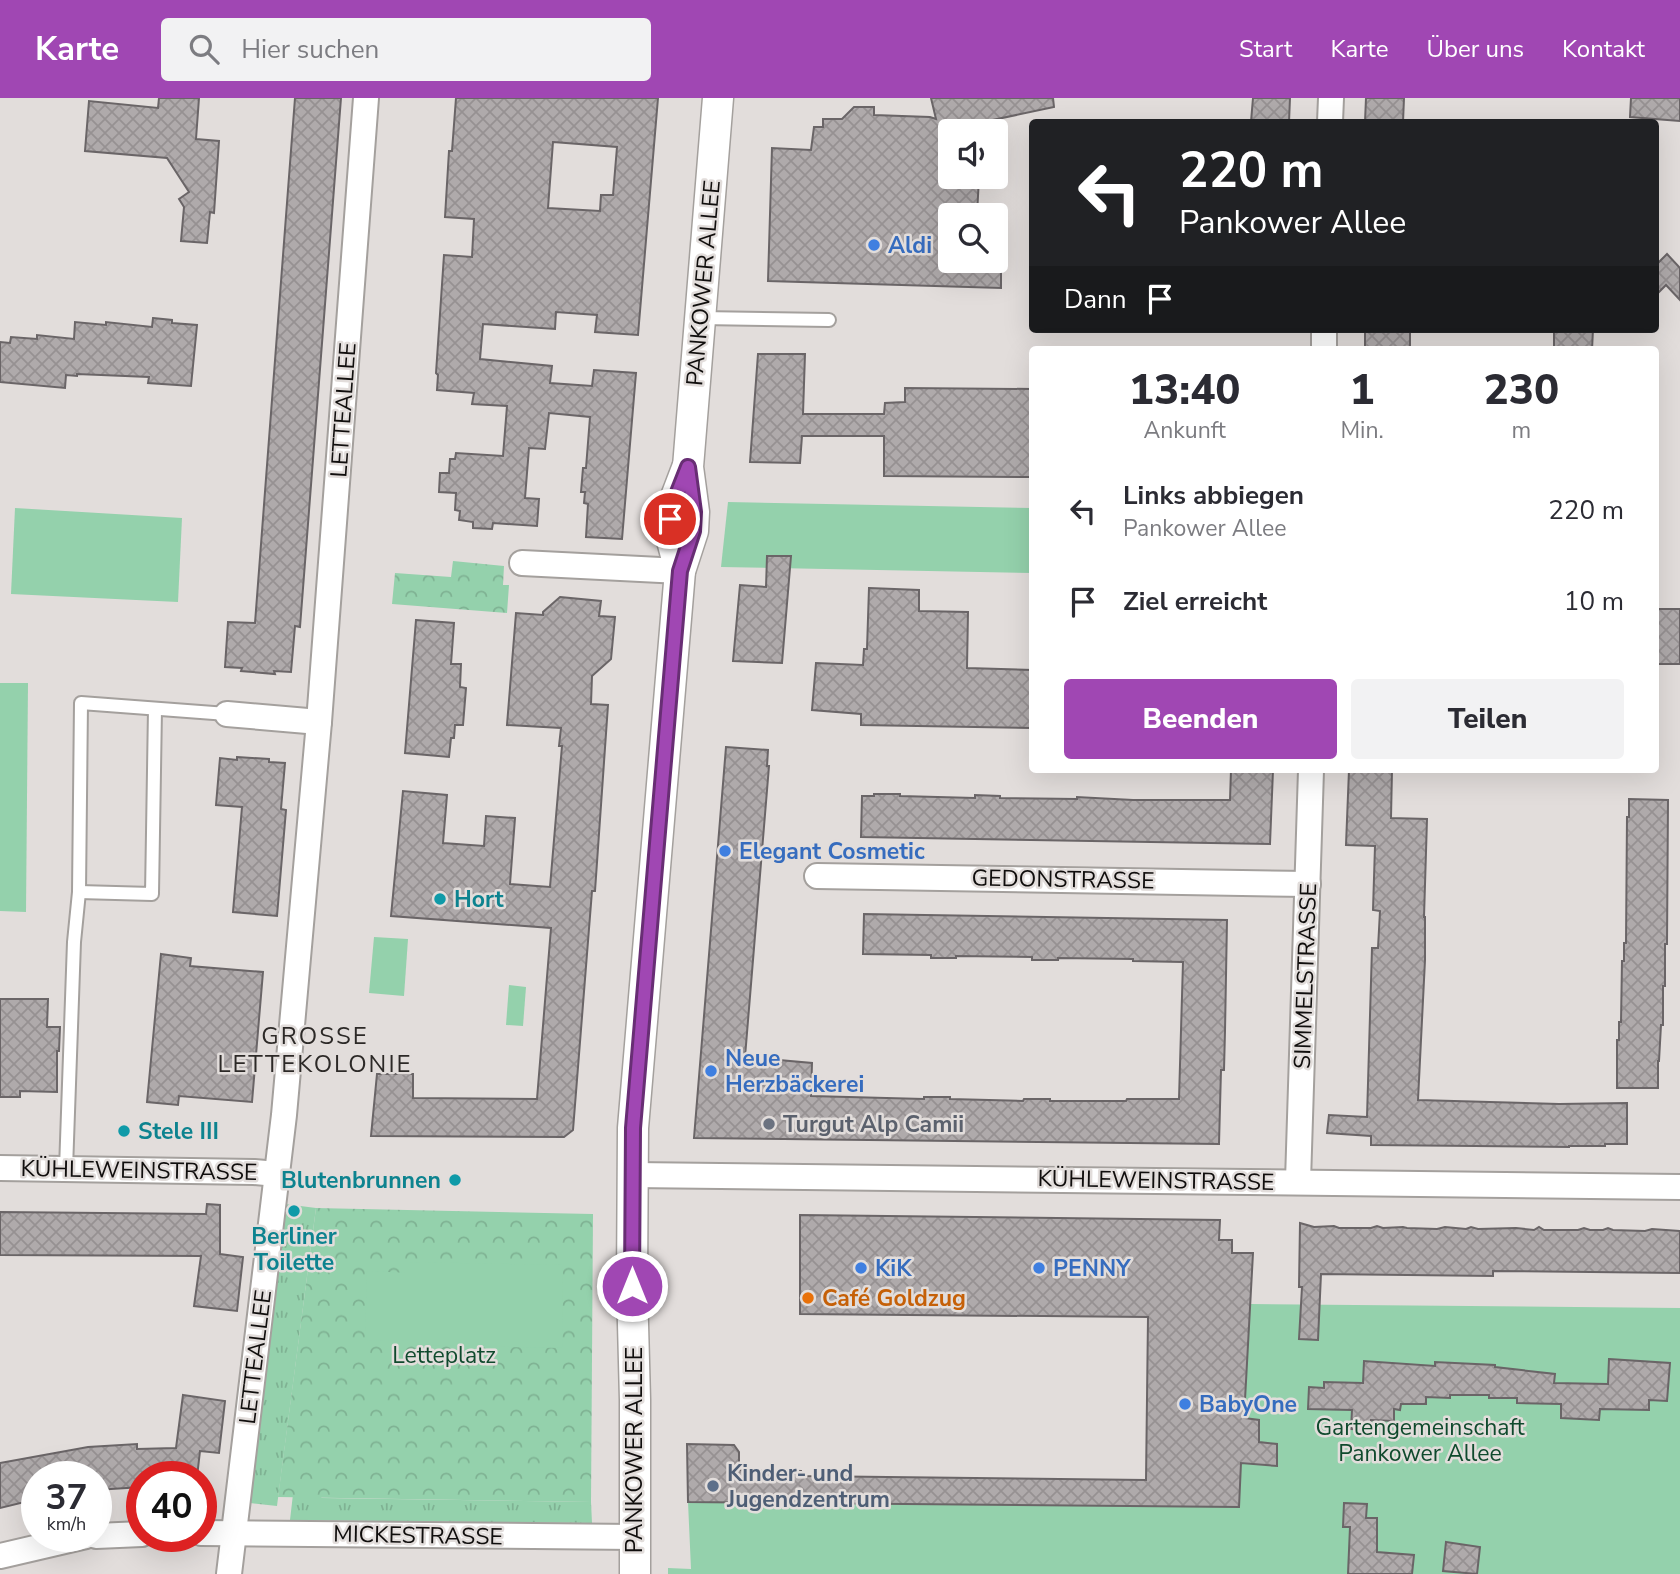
<!DOCTYPE html>
<html lang="de">
<meta charset="utf-8">
<style>
:root{--surface:#fff;--page:#f2f2f3;--text:#2b2b33;--muted:#7c7c81;--accent:#a047b3}
body{margin:0;font-family:"Nunito Sans",sans-serif;background:var(--page);color:var(--text);height:100vh;display:flex;flex-direction:column;font-size:26px;white-space:nowrap}
*{box-sizing:border-box;margin:0}
p{font-size:23px;color:var(--muted)}
.icon{flex:none;width:38px;height:38px;fill:none;stroke:currentColor;stroke-width:2;stroke-linecap:round;stroke-linejoin:round}
.map{position:relative;flex:1;overflow:hidden}
.panel{position:absolute;left:1029px;top:248px;width:630px;height:427px;display:flex;flex-direction:column;background:var(--surface);border-radius:7px;box-shadow:0 7px 28px #0002}
.panel>*{flex:none}
.guide{position:absolute;left:1029px;top:21px;width:630px;height:214px;border-radius:7px;box-shadow:0 7px 28px #0002;background:#202124;color:#fff;overflow:hidden}
.fabs{position:absolute;left:938px;top:21px;display:grid;gap:14px}
.fabs a{display:grid;place-items:center;width:70px;height:70px;border-radius:7px;background:var(--surface);box-shadow:0 7px 28px #0002;font-size:35px}
.speed{position:absolute;left:21px;top:1363px;display:flex;gap:14px;font-size:35px;font-weight:700;text-align:center}
.speed>*{display:grid;place-content:center;width:91px;height:91px;border-radius:50%;background:var(--surface);box-shadow:0 7px 28px #0002;line-height:1}
.speed small{font-size:18px;font-weight:400}
.speed .limit{border:10px solid #d22;background:#fff;color:#111}
.pin{position:absolute;display:grid;place-items:center;width:60px;height:60px;color:#fff;margin:-30px;border:4px solid #fff;border-radius:50%;box-shadow:0 2px 7px #0007}
.me{position:absolute;width:77px;margin:-38px;rotate:0deg;stroke-linejoin:round;filter:drop-shadow(0 0 5px #0008)}
.turn{display:flex;align-items:center;gap:24px;height:147px;padding:0 35px;font-size:32px}
.turn .icon{width:91px;height:91px;stroke-width:2.5}
.turn b{display:block;font-size:49px;line-height:60px}
.then{display:flex;align-items:center;height:66px;padding:0 35px;background:#0003;gap:14px;font-size:26px}
.eta{display:flex;justify-content:space-evenly;align-items:center;height:119px;text-align:center}
.eta b{font-size:42px;font-weight:800;line-height:49px}
.button{display:flex;gap:14px;margin-top:auto;padding:14px 35px}
.button a{flex:1;height:80px;border-radius:7px;background:var(--accent);color:#fff;font-size:28px;font-weight:800;line-height:80px;text-align:center}
.button a+a{background:var(--page);color:var(--text)}
ul{padding:0;list-style:none}
li{display:flex;align-items:center;gap:21px;height:91px;padding:0 35px}
li div{flex:1}
li b{display:block;font-size:26px}
li em{font-style:normal}
header{display:flex;align-items:center;gap:42px;box-sizing:border-box;height:98px;padding:0 35px;background:var(--accent);color:#fff}
header strong{font-size:33px}
nav{display:flex;gap:38px;margin-inline-start:auto;font-size:24px}
.search{width:490px;height:63px;background:var(--page);display:flex;align-items:center;gap:18px;box-sizing:border-box;padding:0 24px;border-radius:7px;color:var(--muted);font-size:26px}
.map>svg:first-child{display:block}
.grass{fill:url(#grass-tufts)}
.park{fill:url(#park-crowns)}
.garden{fill:#94d1ac}
.building{fill:url(#building-cross-hatch);stroke:#6a6567;stroke-width:2;fill-rule:evenodd}
.lines{fill:none;stroke-linecap:round;stroke-linejoin:round}
.service-casing{stroke:#a4a09d;stroke-width:16}
.minor-casing{stroke:#a4a09d;stroke-width:28}
.tertiary-casing{stroke:#a4a09d;stroke-width:33}
.service{stroke:#fff;stroke-width:12}
.minor{stroke:#fff;stroke-width:24}
.tertiary{stroke:#fff;stroke-width:30}
.route-casing{stroke:#682e74;stroke-width:18}
.route{stroke:#a047b3;stroke-width:12}
.shop-dot{fill:#3f7fe0;stroke:#e2dddb;stroke-width:2.5}
.culture-dot{fill:#0f9aa8;stroke:#e2dddb;stroke-width:2.5}
.worship-dot{fill:#6b7280;stroke:#e2dddb;stroke-width:2.5}
.food-dot{fill:#e8710a;stroke:#e2dddb;stroke-width:2.5}
.service-dot{fill:#5c6f8a;stroke:#e2dddb;stroke-width:2.5}
.labels{text-anchor:middle;stroke-width:5;stroke-linejoin:round;paint-order:stroke}
.shop-label{font-size:23px;font-weight:bold;fill:#366cbe;stroke:#e2dddb;text-anchor:start}
.street-label{font-size:23px;fill:#100e0d;stroke:#e2dddb}
.culture-label{font-size:23px;font-weight:bold;fill:#0d838f;stroke:#e2dddb;text-anchor:start}
.worship-label{font-size:23px;font-weight:bold;fill:#5b616d;stroke:#e2dddb;text-anchor:start}
.food-label{font-size:23px;font-weight:bold;fill:#c56008;stroke:#e2dddb;text-anchor:start}
.park-label{font-size:23px;fill:#0f4a2d;stroke:#e2dddb}
.service-label{font-size:23px;font-weight:bold;fill:#4e5e75;stroke:#e2dddb;text-anchor:start}
.neighbourhood-label{font-size:24px;letter-spacing:2px;fill:#2c2927;stroke:#e2dddb}
</style>
<header>
<strong>Karte</strong>
<div class="search"><svg class="icon" aria-label="search" viewBox="0 0 24 24"><circle cx="10" cy="10" r="6"/><path d="M15 15l6 6"/></svg>Hier suchen</div>
<nav><a>Start</a><a>Karte</a><a>Über uns</a><a>Kontakt</a></nav>
</header>
<div class="map">
<svg width="1680" height="1476" viewBox="0 0 1680 1476">
<defs>
<pattern id="grass-tufts" width="24" height="20" patternUnits="userSpaceOnUse" patternTransform="scale(1.75)"><rect width="24" height="20" fill="#94d1ac"/><path d="M3 7l-1-3M5 7V3M7 7l1-3M15 17l-1-3M17 17v-4M19 17l1-3" fill="none" stroke="#7fb293"/></pattern>
<pattern id="park-crowns" width="20" height="18" patternUnits="userSpaceOnUse" patternTransform="scale(1.75)"><rect width="20" height="18" fill="#94d1ac"/><path d="M2 6a3 3 0 1 1 6 0M12 15a3 3 0 1 1 6 0" fill="none" stroke="#7fb293"/></pattern>
<pattern id="building-cross-hatch" width="8" height="8" patternUnits="userSpaceOnUse" patternTransform="scale(1.75)"><rect width="8" height="8" fill="#afaaab"/><path d="M0 0l8 8M0 8l8-8" fill="none" stroke="#969192"/></pattern>
</defs>
<rect width="100%" height="100%" fill="#e2dddb"/>
<g class="grass">
<path d="M 285,1106 L 316,1110 L 277,1408 L 250,1405 Z"/>
<path d="M 295,1379 L 322,1400 L 591,1404 L 592,1425 L 290,1422 Z"/>
</g>
<g class="park">
<path d="M 453,463 L 504,468 L 503,487 L 509,487 L 507,515 L 392,506 L 395,475 L 451,479 Z"/>
<path d="M 316,1110 L 593,1116 L 591,1404 L 278,1399 Z"/>
</g>
<g class="garden">
<path d="M 728,404 L 1032,410 L 1032,475 L 721,469 Z"/>
<path d="M 15,410 L 182,420 L 178,504 L 11,496 Z"/>
<path d="M 0,585 L 28,585 L 26,814 L 0,813 Z"/>
<path d="M 374,839 L 408,841 L 404,898 L 369,895 Z"/>
<path d="M 509,887 L 526,889 L 523,928 L 506,927 Z"/>
<path d="M 410,1164 L 563,1167 L 562,1250 L 409,1247 L 408,1243 L 365,1242 L 367,1173 L 410,1175 Z"/>
<path d="M 1250,1206 L 1680,1210 L 1680,1476 L 668,1476 L 668,1470 L 691,1471 L 688,1404 L 1239,1409 Z"/>
</g>
<g class="building">
<path d="M 159,0 L 199,0 L 196,41 L 219,43 L 214,115 L 210,114 L 207,145 L 181,143 L 184,109 L 179,101 L 189,94 L 167,60 L 85,53 L 89,3 L 158,10 Z"/>
<path d="M 295,0 L 341,0 L 300,529 L 295,528 L 291,574 L 274,573 L 275,576 L 241,573 L 242,570 L 225,569 L 228,524 L 255,525 Z"/>
<path d="M 456,0 L 658,0 L 638,237 L 595,234 L 597,217 L 556,214 L 555,231 L 483,226 L 480,261 L 552,268 L 550,285 L 592,288 L 594,272 L 636,275 L 622,441 L 586,439 L 588,406 L 584,405 L 585,394 L 581,394 L 583,370 L 586,370 L 590,319 L 549,315 L 545,351 L 529,350 L 525,400 L 539,401 L 537,428 L 493,425 L 492,431 L 473,430 L 473,424 L 459,422 L 460,413 L 455,412 L 456,395 L 439,394 L 440,375 L 449,375 L 450,361 L 455,361 L 456,355 L 503,358 L 507,308 L 472,306 L 474,295 L 437,292 L 438,277 L 436,275 L 444,157 L 472,159 L 474,121 L 445,119 L 449,53 L 452,53 ZM 553,44 L 617,49 L 613,97 L 601,97 L 600,113 L 548,110 Z"/>
<path d="M 931,0 L 1053,0 L 1054,9 L 950,31 L 950,79 L 979,79 L 977,117 L 950,117 L 950,163 L 1001,163 L 1001,190 L 768,183 L 772,50 L 811,52 L 814,29 L 823,29 L 823,21 L 842,21 L 854,9 L 874,9 L 874,17 L 930,19 L 936,21 Z"/>
<path d="M 1253,0 L 1290,0 L 1289,24 L 1251,24 Z"/>
<path d="M 1366,0 L 1404,0 L 1403,24 L 1365,24 Z"/>
<path d="M 1631,0 L 1680,0 L 1680,23 L 1630,19 Z"/>
<path d="M 1667,156 L 1680,170 L 1680,202 L 1666,187 L 1656,197 L 1656,167 Z"/>
<path d="M 153,220 L 172,222 L 172,225 L 197,227 L 191,288 L 148,285 L 149,279 L 77,276 L 77,278 L 66,277 L 65,290 L 0,284 L 0,244 L 10,245 L 11,239 L 37,241 L 37,237 L 74,241 L 75,224 L 106,227 L 106,224 L 152,229 Z"/>
<rect x="1365" y="231" width="45" height="21"/>
<path d="M 1554,231 L 1593,231 L 1592,252 L 1554,252 Z"/>
<path d="M 758,256 L 805,256 L 803,316 L 884,316 L 885,305 L 905,304 L 905,290 L 1032,291 L 1032,379 L 884,378 L 884,338 L 802,338 L 800,365 L 750,364 Z"/>
<path d="M 767,458 L 791,458 L 782,565 L 733,563 L 740,487 L 766,489 Z"/>
<path d="M 869,490 L 919,492 L 919,513 L 968,514 L 967,570 L 1032,572 L 1032,630 L 861,627 L 861,616 L 812,612 L 816,565 L 863,567 L 864,551 L 867,551 Z"/>
<path d="M 560,499 L 601,503 L 599,518 L 615,519 L 611,561 L 592,578 L 591,606 L 608,607 L 595,793 L 592,793 L 573,1032 L 564,1039 L 371,1038 L 377,976 L 413,976 L 413,1000 L 537,1001 L 551,830 L 391,818 L 403,693 L 447,697 L 443,745 L 484,748 L 486,718 L 515,720 L 510,786 L 550,789 L 562,648 L 559,648 L 561,630 L 507,627 L 516,515 L 543,517 L 543,514 Z"/>
<rect x="1656" y="511" width="24" height="55"/>
<path d="M 416,522 L 454,525 L 451,566 L 461,566 L 460,589 L 466,590 L 463,627 L 455,627 L 454,640 L 451,640 L 449,659 L 405,655 Z"/>
<path d="M 726,649 L 768,652 L 767,668 L 769,668 L 745,959 L 812,965 L 811,998 L 924,1001 L 924,999 L 950,999 L 950,1001 L 1023,1003 L 1024,1001 L 1050,1001 L 1050,1003 L 1126,1003 L 1127,1001 L 1179,1001 L 1183,864 L 1133,863 L 1133,861 L 1058,860 L 1058,862 L 1032,862 L 1032,859 L 956,858 L 956,860 L 931,860 L 931,857 L 863,856 L 864,816 L 1227,822 L 1225,933 L 1224,972 L 1221,972 L 1219,1046 L 694,1040 Z"/>
<path d="M 237,659 L 269,661 L 269,664 L 285,665 L 281,711 L 286,712 L 277,818 L 233,814 L 242,709 L 216,707 L 220,660 L 237,662 Z"/>
<path d="M 1231,672 L 1273,672 L 1270,746 L 861,739 L 862,698 L 874,698 L 874,696 L 900,696 L 900,698 L 975,700 L 975,697 L 1000,698 L 1000,700 L 1077,701 L 1077,699 L 1133,702 L 1230,702 Z"/>
<path d="M 1349,672 L 1392,672 L 1391,720 L 1427,721 L 1424,819 L 1425,819 L 1425,862 L 1418,1002 L 1559,1006 L 1627,1005 L 1627,1046 L 1605,1046 L 1605,1048 L 1569,1048 L 1569,1049 L 1371,1047 L 1371,1038 L 1327,1035 L 1329,1017 L 1367,1019 L 1372,850 L 1378,850 L 1380,813 L 1373,812 L 1375,748 L 1346,747 Z"/>
<path d="M 1629,701 L 1668,702 L 1667,846 L 1665,846 L 1665,888 L 1663,888 L 1663,927 L 1661,927 L 1659,963 L 1658,963 L 1658,990 L 1617,990 L 1617,942 L 1619,942 L 1619,924 L 1621,924 L 1622,863 L 1624,863 L 1624,845 L 1626,845 L 1627,719 L 1629,719 Z"/>
<path d="M 161,856 L 191,860 L 190,868 L 263,874 L 252,1004 L 179,998 L 178,1007 L 147,1004 Z"/>
<path d="M 0,901 L 48,901 L 47,929 L 60,929 L 59,953 L 57,953 L 57,994 L 20,993 L 20,999 L 0,999 Z"/>
<path d="M 207,1106 L 220,1107 L 220,1156 L 243,1159 L 237,1213 L 194,1208 L 201,1158 L 0,1157 L 0,1114 L 206,1116 Z"/>
<path d="M 800,1117 L 1220,1122 L 1219,1142 L 1232,1142 L 1232,1155 L 1253,1155 L 1244,1320 L 1259,1322 L 1259,1344 L 1277,1346 L 1277,1368 L 1241,1365 L 1239,1409 L 688,1404 L 687,1346 L 734,1347 L 739,1354 L 739,1372 L 801,1373 L 801,1378 L 1146,1382 L 1148,1219 L 800,1216 Z"/>
<path d="M 1300,1125 L 1314,1129 L 1334,1128 L 1339,1130 L 1371,1130 L 1377,1128 L 1383,1130 L 1403,1129 L 1407,1130 L 1437,1131 L 1445,1129 L 1466,1131 L 1471,1129 L 1478,1131 L 1516,1130 L 1534,1132 L 1539,1129 L 1544,1132 L 1578,1132 L 1584,1130 L 1590,1132 L 1603,1132 L 1608,1130 L 1613,1132 L 1645,1133 L 1652,1131 L 1680,1133 L 1680,1175 L 1493,1173 L 1493,1178 L 1321,1176 L 1318,1242 L 1299,1241 L 1302,1189 L 1299,1189 Z"/>
<path d="M 1609,1261 L 1670,1265 L 1667,1303 L 1649,1302 L 1649,1312 L 1600,1311 L 1599,1322 L 1561,1320 L 1561,1306 L 1517,1305 L 1517,1300 L 1489,1300 L 1489,1297 L 1450,1297 L 1450,1300 L 1426,1299 L 1426,1306 L 1401,1306 L 1400,1312 L 1394,1311 L 1394,1323 L 1371,1322 L 1371,1332 L 1351,1331 L 1352,1312 L 1308,1311 L 1309,1289 L 1324,1290 L 1324,1284 L 1363,1285 L 1364,1263 L 1435,1268 L 1435,1264 L 1495,1267 L 1495,1269 L 1555,1276 L 1554,1285 L 1608,1286 Z"/>
<path d="M 183,1297 L 225,1303 L 219,1355 L 200,1353 L 197,1379 L 142,1379 L 142,1389 L 96,1392 L 96,1379 L 37,1379 L 37,1401 L 0,1410 L 0,1365 L 88,1349 L 137,1346 L 137,1351 L 176,1350 Z"/>
<path d="M 1344,1405 L 1367,1406 L 1366,1420 L 1377,1420 L 1377,1454 L 1414,1457 L 1412,1476 L 1348,1476 L 1350,1429 L 1343,1429 Z"/>
<path d="M 1446,1444 L 1480,1449 L 1477,1476 L 1443,1473 Z"/>
</g>
<g class="lines">
<defs>
<g id="service">
<path d="M 700,220 L 829,222"/>
<path d="M 79,794 L 152,796 L 155,611"/>
<path d="M 66,1071 L 74,844 L 79,794 L 81,605 L 227,616"/>
</g>
<g id="minor">
<path d="M 1330,24 L 1331,0"/>
<path d="M 1324,252 L 1324,231"/>
<path d="M 522,465 L 680,473"/>
<path d="M 227,616 L 319,624"/>
<path d="M 817,778 L 1308,786"/>
<path d="M 0,1070 L 254,1074 L 277,1076"/>
<path d="M 633,1077 L 1680,1089"/>
<path d="M 1298,1083 L 1311,672"/>
<path d="M 201,1435 L 635,1439"/>
<path d="M 96,1438 L 142,1436"/>
<path d="M 0,1458 L 86,1438"/>
<path d="M 229,1476 L 284,1017 L 319,624 L 366,0"/>
</g>
<g id="tertiary">
<path d="M 680,473 L 669,431 L 671,412 L 687,370"/>
<path d="M 635,1476 L 635,1302 L 632,1188 L 633,1030 L 680,473 L 693,433 L 694,414 L 688,369 L 718,0"/>
</g>
</defs>
<use href="#service" class="service-casing"/>
<use href="#minor" class="minor-casing"/>
<use href="#tertiary" class="tertiary-casing"/>
<use href="#service" class="service"/>
<use href="#minor" class="minor"/>
<use href="#tertiary" class="tertiary"/>
</g>
<g class="lines">
<defs>
<path id="route" d="M 632,1188 L 633,1030 L 680,473 L 693,433 L 694,414 L 688,369 L 671,412 L 670,421"/>
</defs>
<use href="#route" class="route-casing"/>
<use href="#route" class="route"/>
</g>
<g class="shop-dot">
<circle cx="874" cy="147" r="7"/>
<circle cx="725" cy="753" r="7"/>
<circle cx="711" cy="973" r="7"/>
<circle cx="861" cy="1170" r="7"/>
<circle cx="1039" cy="1170" r="7"/>
<circle cx="1185" cy="1306" r="7"/>
</g>
<g class="culture-dot">
<circle cx="440" cy="801" r="7"/>
<circle cx="124" cy="1033" r="7"/>
<circle cx="455" cy="1082" r="7"/>
<circle cx="294" cy="1113" r="7"/>
</g>
<circle class="worship-dot" cx="769" cy="1026" r="7"/>
<circle class="food-dot" cx="808" cy="1200" r="7"/>
<circle class="service-dot" cx="713" cy="1388" r="7"/>
<g class="labels">
<g class="shop-label">
<text x="888" y="155">Aldi</text>
<text x="739" y="761">Elegant Cosmetic</text>
<text x="725" y="968">Neue<tspan x="725" dy="26">Herzbäckerei</tspan></text>
<text x="875" y="1178">KiK</text>
<text x="1053" y="1178">PENNY</text>
<text x="1199" y="1314">BabyOne</text>
</g>
<g class="street-label">
<text transform="translate(703 185) rotate(-85)" y="8">PANKOWER ALLEE</text>
<text transform="translate(343 312) rotate(-86)" y="8">LETTEALLEE</text>
<text transform="translate(1063 781) rotate(1)" y="8">GEDONSTRASSE</text>
<text transform="translate(1305 878) rotate(-88)" y="8">SIMMELSTRASSE</text>
<text transform="translate(139 1072) rotate(1)" y="8">KÜHLEWEINSTRASSE</text>
<text transform="translate(1156 1082) rotate(1)" y="8">KÜHLEWEINSTRASSE</text>
<text transform="translate(255 1259) rotate(-83)" y="8">LETTEALLEE</text>
<text transform="translate(634 1352) rotate(-90)" y="8">PANKOWER ALLEE</text>
<text transform="translate(418 1437) rotate(1)" y="8">MICKESTRASSE</text>
</g>
<g class="culture-label">
<text x="454" y="809">Hort</text>
<text x="138" y="1041">Stele III</text>
<text x="441" y="1090" text-anchor="end">Blutenbrunnen</text>
<text x="294" y="1146" text-anchor="middle">Berliner<tspan x="294" dy="26">Toilette</tspan></text>
</g>
<g class="worship-label">
<text x="783" y="1034">Turgut Alp Camii</text>
</g>
<g class="food-label">
<text x="822" y="1208">Café Goldzug</text>
</g>
<g class="park-label">
<text x="444" y="1265">Letteplatz</text>
<text x="1420" y="1337">Gartengemeinschaft<tspan x="1420" dy="26">Pankower Allee</tspan></text>
</g>
<g class="service-label">
<text x="727" y="1383">Kinder- und<tspan x="727" dy="26">Jugendzentrum</tspan></text>
</g>
<g class="neighbourhood-label">
<text x="315" y="946">GROSSE<tspan x="315" dy="28">LETTEKOLONIE</tspan></text>
</g>
</g>
</svg>
<div class="fabs">
<a><svg class="icon" aria-label="sound" viewBox="0 0 24 24"><path d="M4 9h4l5-4v14l-5-4H4zM17 9q2 3 0 6"/></svg></a>
<a><svg class="icon" aria-label="search" viewBox="0 0 24 24"><circle cx="10" cy="10" r="6"/><path d="M15 15l6 6"/></svg></a>
</div>
<div class="speed"><div>37<small>km/h</small></div><div class="limit">40</div></div>
<div class="pin" style="left:670px;top:421px;background:#d93025"><svg class="icon" aria-label="arrive" viewBox="0 0 24 24"><path d="M6 21V4h12l-3 4 3 4H6"/></svg></div>
<svg class="me" style="left:632px;top:1188px" viewBox="-20 -20 40 40"><circle r="17" fill="#a047b3" stroke="#fff" stroke-width="3"/><path d="M0-11L8 9 0 5-8 9z" fill="#fff"/></svg>
<div class="guide">
<div class="turn"><svg class="icon" aria-label="left" viewBox="0 0 24 24"><path d="M17 20v-9H6M10 6l-5 5 5 5"/></svg><div><b>220 m</b>Pankower Allee</div></div>
<div class="then">Dann<svg class="icon" aria-label="arrive" viewBox="0 0 24 24"><path d="M6 21V4h12l-3 4 3 4H6"/></svg></div>
</div>
<section class="panel">
<div class="eta">
<div><b>13:40</b><p>Ankunft</p></div>
<div><b>1</b><p>Min.</p></div>
<div><b>230</b><p>m</p></div>
</div>
<ul>
<li><svg class="icon" aria-label="left" viewBox="0 0 24 24"><path d="M17 20v-9H6M10 6l-5 5 5 5"/></svg><div><b>Links abbiegen</b><p>Pankower Allee</p></div><em>220 m</em></li>
<li><svg class="icon" aria-label="arrive" viewBox="0 0 24 24"><path d="M6 21V4h12l-3 4 3 4H6"/></svg><div><b>Ziel erreicht</b></div><em>10 m</em></li>
</ul>
<div class="button"><a>Beenden</a><a>Teilen</a></div>
</section>
</div>
